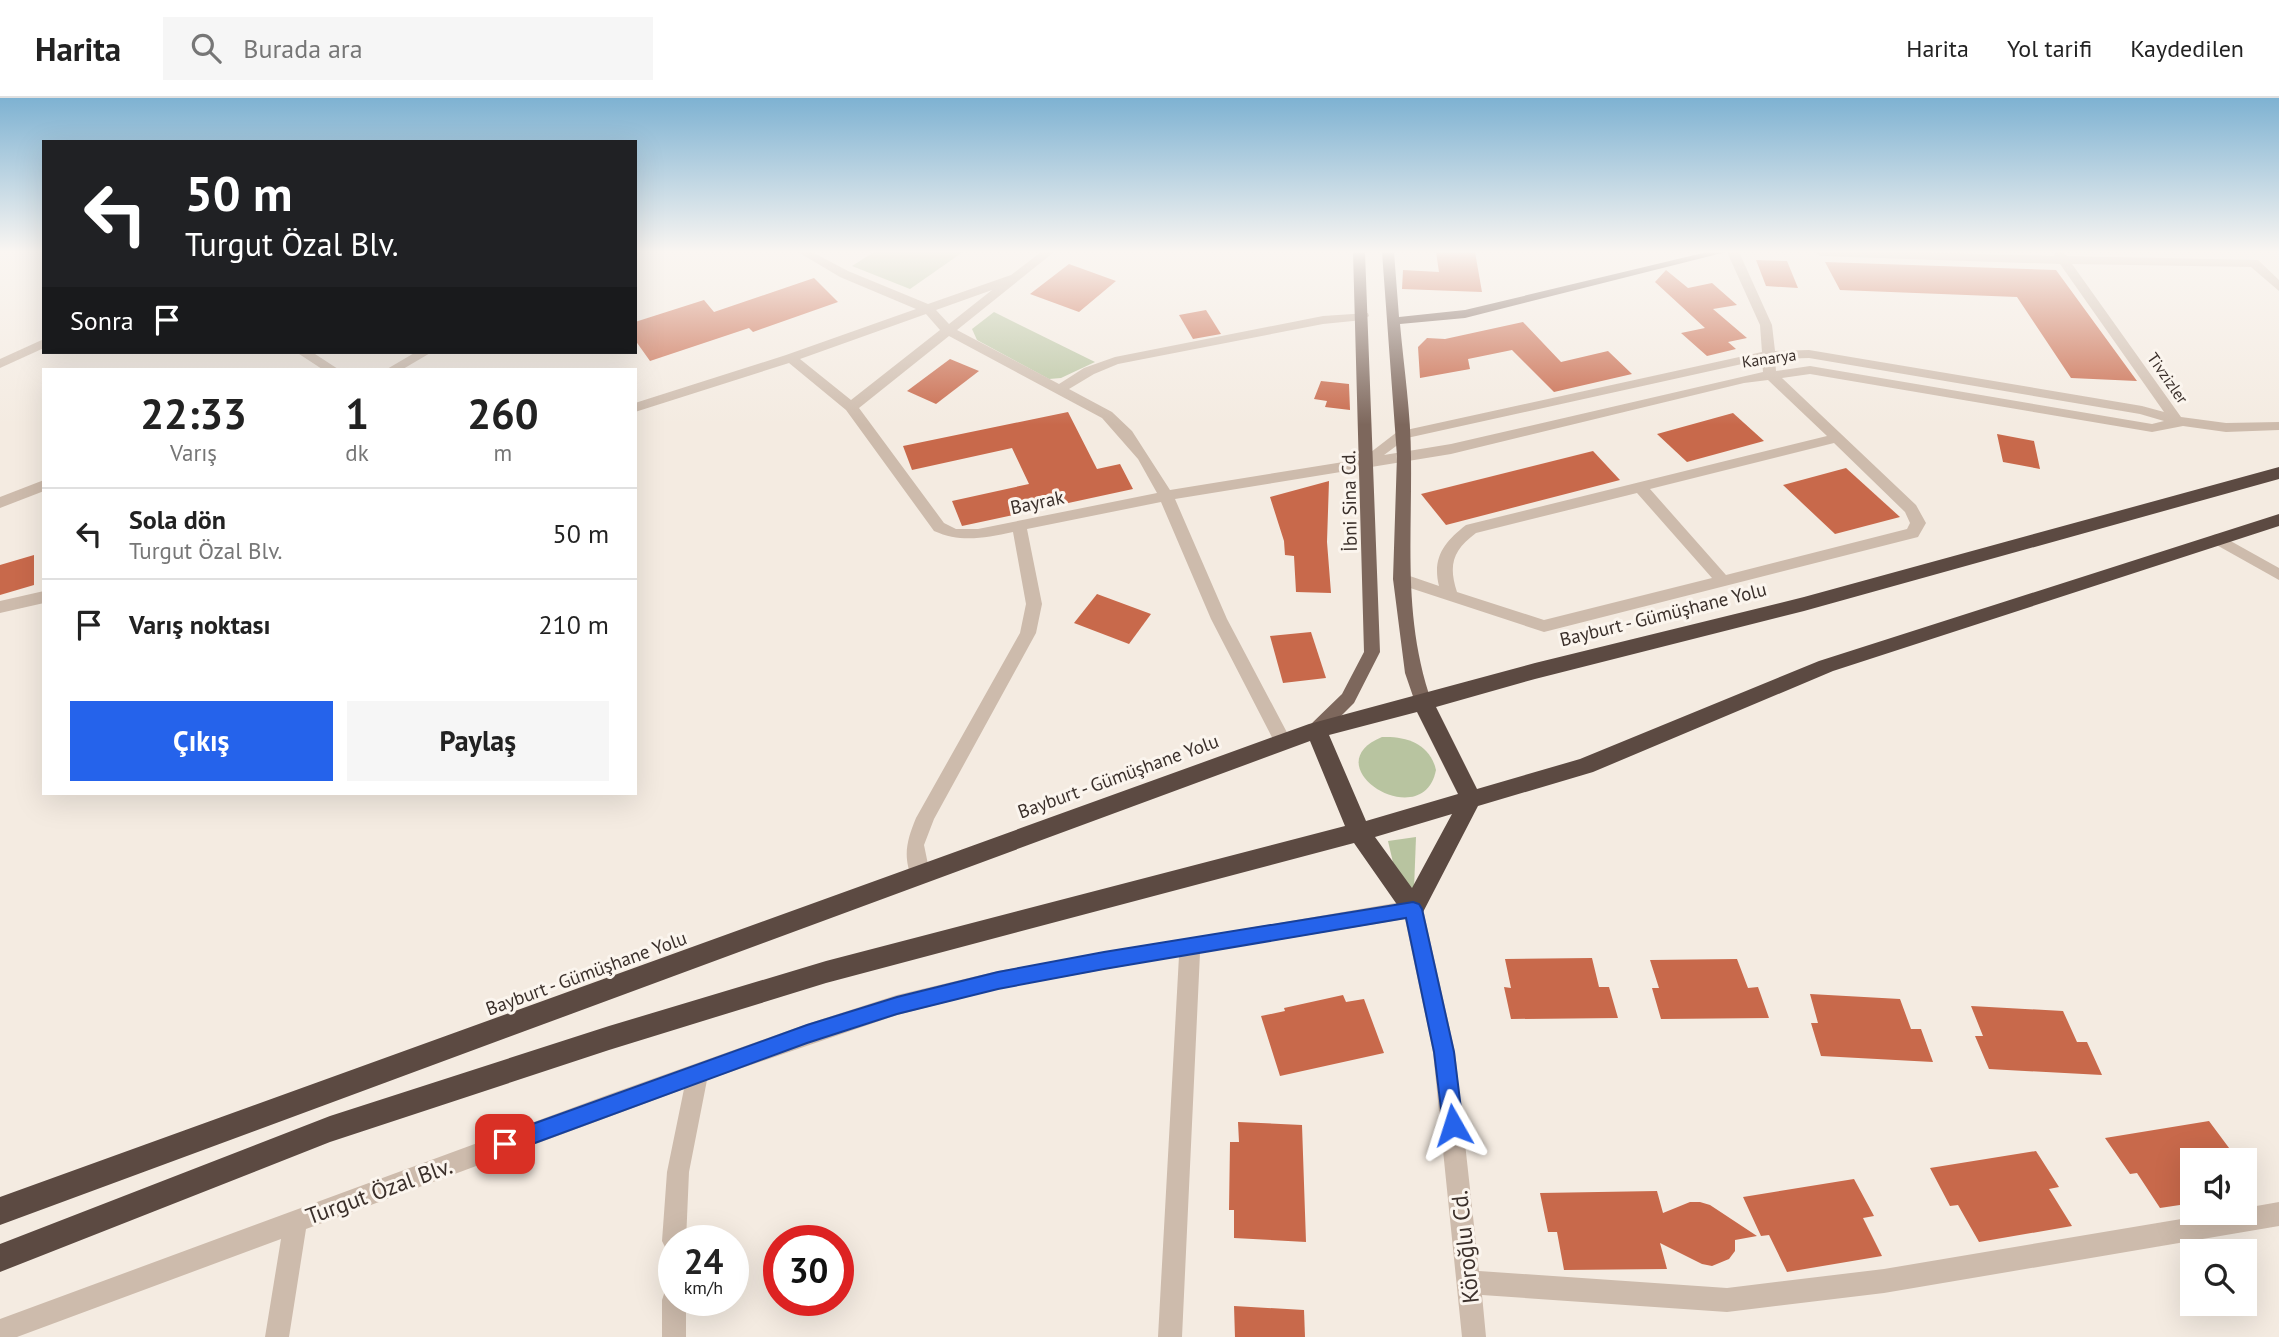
<!DOCTYPE html>
<html lang="tr">
<meta charset="utf-8">
<style>
:root{--surface:#fff;--page:#f6f6f6;--text:#222;--muted:#767676;--line:#e0e0e0;--accent:#2563eb}
body{margin:0;font-family:"PT Sans",sans-serif;background:var(--page);color:var(--text);height:100vh;display:flex;flex-direction:column;font-size:26px;white-space:nowrap}
*{box-sizing:border-box;margin:0}
p{font-size:23px;color:var(--muted)}
.icon{flex:none;width:38px;height:38px;fill:none;stroke:currentColor;stroke-width:2;stroke-linecap:round;stroke-linejoin:round}
.map{position:relative;flex:1;overflow:hidden}
.sheet{position:absolute;left:42px;top:270px;width:595px;height:427px;display:flex;flex-direction:column;background:var(--surface);border-radius:0px;box-shadow:0 7px 28px #0002}
.sheet>*{flex:none}
.hud{position:absolute;left:42px;top:42px;width:595px;height:214px;border-radius:0px;box-shadow:0 7px 28px #0002;background:#202124;color:#fff;overflow:hidden}
.fabs{position:absolute;left:2180px;top:1050px;display:grid;gap:14px}
.fabs a{display:grid;place-items:center;width:77px;height:77px;border-radius:0px;background:var(--surface);box-shadow:0 7px 28px #0002;font-size:35px}
.speed{position:absolute;left:658px;top:1127px;display:flex;gap:14px;font-size:35px;font-weight:700;text-align:center}
.speed>*{display:grid;place-content:center;width:91px;height:91px;border-radius:50%;background:var(--surface);box-shadow:0 7px 28px #0002;line-height:1}
.speed small{font-size:18px;font-weight:400}
.speed .limit{border:10px solid #d22;background:#fff;color:#111}
.pin{position:absolute;display:grid;place-items:center;width:60px;height:60px;color:#fff;margin:-30px;border-radius:14px;box-shadow:0 4px 10px #0006}
.me{position:absolute;width:77px;margin:-38px;rotate:354deg;stroke-linejoin:round;filter:drop-shadow(0 0 5px #0008)}
.turn{display:flex;align-items:center;gap:24px;height:147px;padding:0 28px;font-size:32px}
.turn .icon{width:91px;height:91px;stroke-width:2.5}
.turn b{display:block;font-size:49px;line-height:60px}
.then{display:flex;align-items:center;height:66px;padding:0 28px;background:#0003;gap:14px;font-size:26px}
.eta{display:flex;justify-content:space-evenly;align-items:center;height:119px;text-align:center}
.eta b{font-size:42px;font-weight:700;line-height:49px}
.action{display:flex;gap:14px;margin-top:auto;padding:14px 28px}
.action a{flex:1;height:80px;border-radius:0px;background:var(--accent);color:#fff;font-size:28px;font-weight:700;line-height:80px;text-align:center}
.action a+a{background:var(--page);color:var(--text)}
ul{padding:0;list-style:none}
li{display:flex;align-items:center;gap:21px;height:91px;padding:0 28px;border-top:2px solid var(--line)}
li div{flex:1}
li b{display:block;font-size:26px}
li em{font-style:normal}
header{display:flex;align-items:center;gap:42px;box-sizing:border-box;height:98px;padding:0 35px;background:var(--surface);border-bottom:2px solid var(--line)}
header strong{font-size:33px}
nav{display:flex;gap:38px;margin-inline-start:auto;font-size:24px}
.search{width:490px;height:63px;background:var(--page);display:flex;align-items:center;gap:18px;box-sizing:border-box;padding:0 24px;border-radius:0px;color:var(--muted);font-size:26px}
.map>svg:first-child{display:block}
.green{fill:#b8c4a0}
.building{fill:#c8694b}
.lines{fill:none;stroke-linecap:round;stroke-linejoin:round}
.minor{fill:#cdbbac;fill-rule:evenodd}
.major{fill:#7d675c;fill-rule:evenodd}
.highway{fill:#5c4a42;fill-rule:evenodd}
.route{fill:#2563eb;stroke:#184099;stroke-width:2}
.labels{text-anchor:middle;stroke-width:6;stroke-linejoin:round;paint-order:stroke}
.far-street-label{font-size:16px;fill:#3b302b;stroke:#fbf5ee}
.street-label{font-size:19px;fill:#3b302b;stroke:#fbf5ee}
.near-street-label{font-size:23px;fill:#3b302b;stroke:#fbf5ee}
</style>
<header>
<strong>Harita</strong>
<div class="search"><svg class="icon" aria-label="search" viewBox="0 0 24 24"><circle cx="10" cy="10" r="6"/><path d="M15 15l6 6"/></svg>Burada ara</div>
<nav><a>Harita</a><a>Yol tarifi</a><a>Kaydedilen</a></nav>
</header>
<div class="map">
<svg width="2279" height="1239" viewBox="0 0 2279 1239">
<rect width="100%" height="100%" fill="#f4ebe1"/>
<g class="green">
<path d="M 874,154 L 963,154 L 910,191 L 852,168 Z"/>
<path d="M 994,214 L 1095,264 L 1061,280 L 1049,281 L 977,242 L 972,231 Z"/>
<path d="M 1382,639 C 1407,638 1430,646 1436,672 C 1423,738 1311,668 1382,639 Z"/>
<path d="M 1416,739 L 1414,791 L 1399,790 L 1388,743 Z"/>
</g>
<g class="building">
<path d="M 1436,154 L 1475,154 L 1482,194 L 1402,191 L 1403,172 L 1439,174 Z"/>
<path d="M 1756,162 L 1787,163 L 1798,190 L 1766,188 Z"/>
<path d="M 1825,164 L 2056,172 L 2137,283 L 2071,280 L 2017,199 L 1840,192 Z"/>
<path d="M 1069,166 L 1116,183 L 1079,214 L 1030,196 Z"/>
<path d="M 1666,172 L 1688,190 L 1712,185 L 1737,207 L 1713,211 L 1747,240 L 1728,244 L 1736,251 L 1707,258 L 1681,235 L 1705,230 L 1655,184 Z"/>
<path d="M 814,180 L 838,204 L 753,234 L 749,230 L 650,263 L 635,242 L 635,224 L 704,202 L 714,214 Z"/>
<path d="M 1206,212 L 1221,236 L 1193,241 L 1179,217 Z"/>
<path d="M 1523,224 L 1561,264 L 1608,253 L 1632,276 L 1554,294 L 1512,252 L 1468,261 L 1470,271 L 1420,280 L 1418,249 L 1427,240 L 1445,241 Z"/>
<path d="M 950,261 L 979,273 L 936,306 L 907,293 Z"/>
<path d="M 1321,283 L 1349,286 L 1350,312 L 1325,309 L 1327,303 L 1314,301 Z"/>
<path d="M 1068,314 L 1097,371 L 1120,366 L 1133,391 L 962,428 L 952,403 L 1029,386 L 1012,350 L 912,372 L 903,348 Z"/>
<path d="M 1733,315 L 1764,343 L 1687,364 L 1657,336 Z"/>
<path d="M 1997,336 L 2034,343 L 2040,371 L 2003,364 Z"/>
<path d="M 1593,353 L 1620,382 L 1446,427 L 1421,396 Z"/>
<path d="M 1846,370 L 1900,419 L 1835,436 L 1783,387 Z"/>
<path d="M 1329,383 L 1327,444 L 1331,495 L 1296,494 L 1294,458 L 1285,457 L 1284,443 L 1270,399 Z"/>
<path d="M 34,457 L 34,487 L 0,497 L 0,467 Z"/>
<path d="M 1097,496 L 1151,516 L 1129,546 L 1074,525 Z"/>
<path d="M 1311,534 L 1326,580 L 1283,585 L 1270,538 Z"/>
<path d="M 1592,860 L 1599,889 L 1609,889 L 1618,920 L 1511,921 L 1504,889 L 1511,890 L 1505,861 Z"/>
<path d="M 1737,861 L 1748,890 L 1758,889 L 1769,920 L 1661,921 L 1652,890 L 1659,890 L 1650,862 Z"/>
<path d="M 1810,896 L 1900,901 L 1911,931 L 1921,931 L 1933,964 L 1821,958 L 1811,925 L 1818,925 Z"/>
<path d="M 1343,897 L 1346,904 L 1364,901 L 1384,955 L 1280,978 L 1261,918 L 1285,913 L 1284,910 Z"/>
<path d="M 1971,908 L 2063,913 L 2077,944 L 2087,944 L 2102,977 L 1989,971 L 1975,938 L 1983,938 Z"/>
<path d="M 2209,1023 L 2235,1058 L 2225,1060 L 2227,1062 L 2193,1062 L 2193,1105 L 2160,1110 L 2137,1075 L 2130,1076 L 2105,1040 Z"/>
<path d="M 1238,1024 L 1302,1027 L 1306,1144 L 1234,1140 L 1234,1112 L 1229,1112 L 1230,1044 L 1239,1044 Z"/>
<path d="M 2036,1053 L 2059,1089 L 2049,1091 L 2072,1128 L 1979,1144 L 1958,1107 L 1950,1108 L 1930,1070 Z"/>
<path d="M 1854,1081 L 1874,1118 L 1863,1120 L 1882,1158 L 1787,1174 L 1769,1137 L 1761,1138 L 1743,1099 Z"/>
<path d="M 1657,1093 L 1663,1115 L 1690,1104 L 1700,1104 L 1710,1107 L 1757,1138 L 1735,1142 L 1735,1153 L 1729,1161 L 1712,1168 L 1702,1166 L 1660,1145 L 1667,1171 L 1564,1172 L 1557,1134 L 1548,1134 L 1540,1095 Z"/>
<path d="M 1234,1208 L 1304,1212 L 1305,1239 L 1235,1239 Z"/>
</g>
<g class="lines">
<g class="minor">
<path d="M 635,154 L 643,154 L 635,159 Z"/>
<path d="M 798,154 L 812,154 L 848,173 L 928,206 L 1011,177 L 1041,154 L 1054,154 L 957,232 L 1059,286 L 1084,270 L 1115,259 L 1323,218 L 1368,215 L 1369,218 L 1363,222 L 1323,226 L 1118,266 L 1094,276 L 1069,291 L 1112,314 L 1132,333 L 1170,392 L 1362,361 L 1397,334 L 1762,254 L 1760,227 L 1727,154 L 1739,154 L 1772,227 L 1775,253 L 1809,252 L 2142,308 L 2164,314 L 2060,166 L 1820,158 L 1814,154 L 1919,154 L 2054,158 L 2055,154 L 2063,154 L 2067,158 L 2258,162 L 2279,182 L 2279,193 L 2251,169 L 2072,166 L 2181,319 L 2226,325 L 2279,324 L 2279,332 L 2226,334 L 2183,328 L 2152,334 L 1810,276 L 1782,280 L 1916,407 L 1926,425 L 1918,439 L 1544,534 L 1395,485 L 1393,481 L 1401,475 L 1439,488 C 1432,460 1444,444 1466,427 L 1827,338 L 1768,282 L 1744,285 L 1451,356 L 1175,401 L 1227,521 L 1292,644 L 1289,649 L 1277,649 L 1211,521 L 1161,404 L 1027,431 L 1042,506 L 1036,535 L 934,721 L 924,747 L 930,776 L 927,782 L 920,784 L 913,782 C 902,759 907,742 916,720 L 1020,535 L 1026,506 L 1013,434 C 984,440 961,445 934,433 L 846,312 L 789,265 L 635,314 L 635,305 L 786,257 L 916,211 L 840,179 ZM 992,192 L 949,226 L 936,212 ZM 926,216 L 940,232 L 851,302 L 800,261 ZM 949,238 L 1102,320 L 1138,361 L 1157,395 L 978,431 L 956,431 L 944,425 L 859,310 ZM 1809,260 L 2140,316 L 2164,323 L 2152,326 L 1810,268 L 1776,273 L 1775,261 ZM 1760,262 L 1762,262 L 1763,274 L 1451,346 L 1384,357 L 1407,340 ZM 1834,345 L 1905,414 L 1910,425 L 1907,431 L 1726,477 L 1650,391 ZM 1637,395 L 1712,480 L 1544,522 L 1457,494 C 1448,467 1453,452 1476,435 Z"/>
<path d="M 44,241 L 44,250 L 0,270 L 0,261 Z"/>
<path d="M 296,254 L 312,254 L 338,271 L 322,271 Z"/>
<path d="M 416,254 L 432,254 L 403,271 L 387,271 Z"/>
<path d="M 44,382 L 44,393 L 0,410 L 0,399 Z"/>
<path d="M 2218,436 L 2279,470 L 2279,482 L 2213,445 L 2210,441 L 2213,437 Z"/>
<path d="M 44,493 L 44,505 L 0,515 L 0,503 Z"/>
<path d="M 1413,802 L 1420,805 L 1423,811 L 1455,954 L 1479,1173 L 1727,1190 L 1884,1171 L 2217,1115 L 2245,1115 L 2245,1110 L 2279,1104 L 2279,1128 L 1884,1195 L 1727,1214 L 1482,1197 L 1486,1239 L 1462,1239 L 1433,954 L 1405,821 L 1200,855 L 1182,1239 L 1158,1239 L 1179,858 L 998,891 L 897,917 L 707,982 L 689,1074 L 686,1143 L 674,1143 L 674,1155 L 666,1151 L 662,1143 L 667,1074 L 684,991 L 306,1131 L 289,1239 L 265,1239 L 281,1141 L 17,1239 L 0,1239 L 0,1221 L 610,996 L 807,926 L 897,897 L 998,873 Z"/>
<path d="M 674,1190 L 674,1202 L 686,1202 L 686,1239 L 662,1239 L 662,1202 L 665,1193 Z"/>
</g>
<g class="major">
<path d="M 1353,154 L 1365,154 L 1380,554 L 1354,605 L 1322,637 L 1310,637 L 1307,632 L 1310,627 L 1342,596 L 1364,554 Z"/>
<path d="M 1382,154 L 1394,154 L 1399,219 L 1465,212 L 1707,154 L 1726,154 L 1465,220 L 1400,226 C 1404,271 1411,316 1411,360 C 1412,446 1403,522 1432,605 L 1429,610 L 1417,610 L 1405,575 L 1393,481 L 1397,358 Z"/>
</g>
<path class="highway" d="M 2279,369 L 2279,381 L 1804,513 L 1535,581 L 1436,609 L 1477,691 L 1580,661 L 1819,563 L 2279,416 L 2279,428 L 1833,573 L 1593,674 L 1478,708 L 1421,818 L 1413,821 L 1405,818 L 1354,745 L 826,885 L 609,952 L 330,1044 L 0,1174 L 0,1146 L 330,1018 L 609,928 L 826,863 L 1345,728 L 1310,643 L 0,1127 L 0,1099 L 1309,626 L 1535,565 L 1804,499 ZM 1417,614 L 1458,696 L 1366,723 L 1329,637 ZM 1452,716 L 1412,790 L 1375,739 Z"/>
</g>
<linearGradient id="sky" x2="0" y2="1"><stop stop-color="#7eb2d2"/><stop offset="0.47" stop-color="#faf6f2"/><stop offset="1" stop-color="#faf6f2" stop-opacity="0"/></linearGradient>
<rect width="2279" height="327" fill="url(#sky)"/>
<path class="route" d="M 1413,804 L 1419,806 L 1422,811 L 1454,954 L 1463,1027 L 1460,1034 L 1453,1037 L 1446,1034 L 1443,1027 L 1434,954 L 1406,820 L 1104,871 L 998,891 L 897,916 L 807,945 L 505,1056 L 498,1053 L 495,1046 L 498,1039 L 505,1036 L 807,927 L 897,899 L 998,874 L 1104,854 Z"/>
<g class="labels">
<g class="far-street-label">
<text transform="translate(1769 260) rotate(-8)" y="6">Kanarya</text>
<text transform="translate(2168 280) rotate(55)" y="6">Tivzizler</text>
</g>
<g class="street-label">
<text transform="translate(1349 403) rotate(-91)" y="7">İbni Sina Cd.</text>
<text transform="translate(1037 404) rotate(-12)" y="7">Bayrak</text>
<text transform="translate(1663 516) rotate(-14)" y="7">Bayburt - Gümüşhane Yolu</text>
<text transform="translate(1118 678) rotate(-20)" y="7">Bayburt - Gümüşhane Yolu</text>
<text transform="translate(586 875) rotate(-20)" y="7">Bayburt - Gümüşhane Yolu</text>
</g>
<g class="near-street-label">
<text transform="translate(379 1093) rotate(-20)" y="8">Turgut Özal Blv.</text>
<text transform="translate(1465 1149) rotate(-96)" y="8">Köroğlu Cd.</text>
</g>
</g>
</svg>
<div class="fabs">
<a><svg class="icon" aria-label="sound" viewBox="0 0 24 24"><path d="M4 9h4l5-4v14l-5-4H4zM17 9q2 3 0 6"/></svg></a>
<a><svg class="icon" aria-label="search" viewBox="0 0 24 24"><circle cx="10" cy="10" r="6"/><path d="M15 15l6 6"/></svg></a>
</div>
<div class="speed"><div>24<small>km/h</small></div><div class="limit">30</div></div>
<div class="pin" style="left:505px;top:1046px;background:#d93025"><svg class="icon" aria-label="arrive" viewBox="0 0 24 24"><path d="M6 21V4h12l-3 4 3 4H6"/></svg></div>
<svg class="me" style="left:1453px;top:1027px" viewBox="-20 -20 40 40"><path d="M0-17L14 15 0 8-14 15z" fill="#2563eb" stroke="#fff" stroke-width="4"/></svg>
<div class="hud">
<div class="turn"><svg class="icon" aria-label="left" viewBox="0 0 24 24"><path d="M17 20v-9H6M10 6l-5 5 5 5"/></svg><div><b>50 m</b>Turgut Özal Blv.</div></div>
<div class="then">Sonra<svg class="icon" aria-label="arrive" viewBox="0 0 24 24"><path d="M6 21V4h12l-3 4 3 4H6"/></svg></div>
</div>
<section class="sheet">
<div class="eta">
<div><b>22:33</b><p>Varış</p></div>
<div><b>1</b><p>dk</p></div>
<div><b>260</b><p>m</p></div>
</div>
<ul>
<li><svg class="icon" aria-label="left" viewBox="0 0 24 24"><path d="M17 20v-9H6M10 6l-5 5 5 5"/></svg><div><b>Sola dön</b><p>Turgut Özal Blv.</p></div><em>50 m</em></li>
<li><svg class="icon" aria-label="arrive" viewBox="0 0 24 24"><path d="M6 21V4h12l-3 4 3 4H6"/></svg><div><b>Varış noktası</b></div><em>210 m</em></li>
</ul>
<div class="action"><a>Çıkış</a><a>Paylaş</a></div>
</section>
</div>
